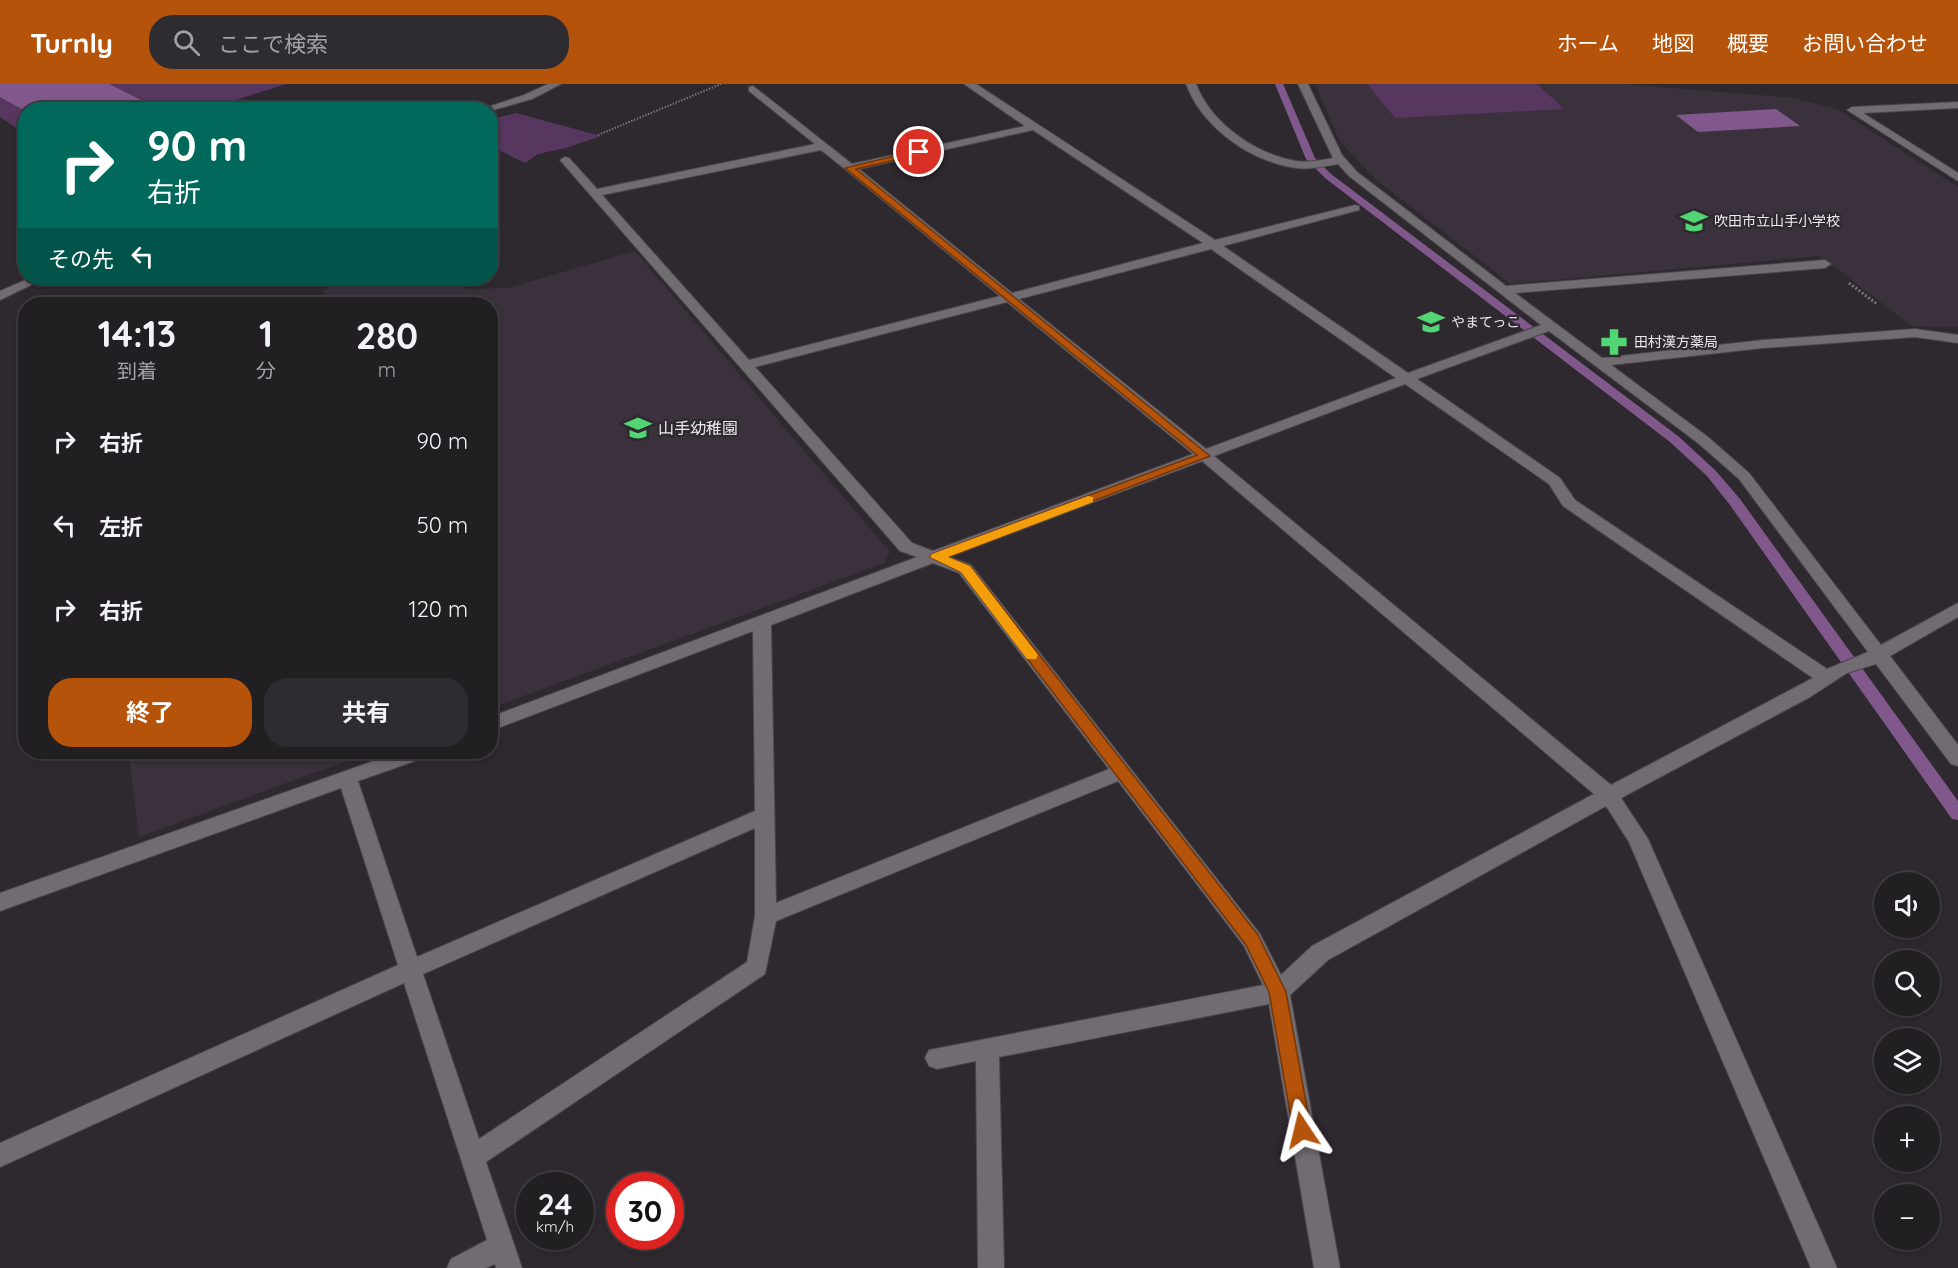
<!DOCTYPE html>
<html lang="ja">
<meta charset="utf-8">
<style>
:root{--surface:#221f23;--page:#2e2c30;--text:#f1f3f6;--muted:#a2a2a6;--line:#3f3d41;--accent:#b45309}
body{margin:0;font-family:Quicksand,"Noto Sans JP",sans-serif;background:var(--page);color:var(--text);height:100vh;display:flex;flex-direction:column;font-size:22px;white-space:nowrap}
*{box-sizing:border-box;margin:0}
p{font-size:20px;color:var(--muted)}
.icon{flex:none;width:33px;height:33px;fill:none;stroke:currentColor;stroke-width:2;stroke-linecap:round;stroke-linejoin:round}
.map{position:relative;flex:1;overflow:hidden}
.side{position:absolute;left:18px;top:213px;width:480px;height:462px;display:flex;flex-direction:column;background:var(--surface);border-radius:24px;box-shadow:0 3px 9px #0003,0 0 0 2px var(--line)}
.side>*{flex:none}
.banner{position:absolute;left:18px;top:18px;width:480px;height:183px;border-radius:24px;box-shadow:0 3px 9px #0003,0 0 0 2px var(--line);background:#00695c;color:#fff;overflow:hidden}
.tools{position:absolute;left:1874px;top:788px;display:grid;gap:12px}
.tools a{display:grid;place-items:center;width:66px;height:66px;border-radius:50%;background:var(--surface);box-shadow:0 3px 9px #0003,0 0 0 2px var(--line);font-size:30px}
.speed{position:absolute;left:516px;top:1088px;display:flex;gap:12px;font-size:30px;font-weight:700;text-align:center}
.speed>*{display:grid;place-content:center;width:78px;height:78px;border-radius:50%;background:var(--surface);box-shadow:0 3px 9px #0003,0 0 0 2px var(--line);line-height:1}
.speed small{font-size:15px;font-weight:400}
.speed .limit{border:9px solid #d22;background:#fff;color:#111}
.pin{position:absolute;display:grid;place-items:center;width:51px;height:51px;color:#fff;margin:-26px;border:3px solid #fff;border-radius:50%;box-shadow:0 2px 6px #0007}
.me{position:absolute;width:66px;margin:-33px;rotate:350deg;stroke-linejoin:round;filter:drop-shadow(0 0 4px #0008)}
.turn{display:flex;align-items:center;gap:21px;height:126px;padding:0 30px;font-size:27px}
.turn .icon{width:78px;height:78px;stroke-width:2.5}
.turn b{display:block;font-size:42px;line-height:51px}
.then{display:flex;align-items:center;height:57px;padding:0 30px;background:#0003;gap:12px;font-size:22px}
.eta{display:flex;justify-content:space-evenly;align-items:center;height:102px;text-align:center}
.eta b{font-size:36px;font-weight:700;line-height:42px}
.primary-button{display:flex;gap:12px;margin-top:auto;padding:12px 30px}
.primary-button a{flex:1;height:69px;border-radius:24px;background:var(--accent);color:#fff;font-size:24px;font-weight:700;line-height:69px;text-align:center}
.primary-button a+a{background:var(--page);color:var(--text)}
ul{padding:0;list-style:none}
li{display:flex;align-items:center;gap:18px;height:84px;padding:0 30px}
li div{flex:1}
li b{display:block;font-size:22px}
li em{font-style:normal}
header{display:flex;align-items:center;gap:36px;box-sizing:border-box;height:84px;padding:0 30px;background:var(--accent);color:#fff}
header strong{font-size:28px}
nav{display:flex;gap:33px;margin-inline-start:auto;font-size:21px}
.search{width:420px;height:54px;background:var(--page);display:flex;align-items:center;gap:15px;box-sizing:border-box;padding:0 21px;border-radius:24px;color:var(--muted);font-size:22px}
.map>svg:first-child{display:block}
.built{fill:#3a313c}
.green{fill:#573660}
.water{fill:#81588c}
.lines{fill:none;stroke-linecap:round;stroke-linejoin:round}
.stream{fill:#81588c;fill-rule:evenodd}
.street-casing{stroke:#49464a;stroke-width:2}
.path-far1{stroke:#79747a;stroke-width:2;stroke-dasharray:1.5 1.5;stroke-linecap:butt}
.path{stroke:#79747a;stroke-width:3;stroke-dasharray:2 2;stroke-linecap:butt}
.street{fill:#716c72;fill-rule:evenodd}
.route{fill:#b45309;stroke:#753606;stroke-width:1.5}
.slow{fill:#f59e0b}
.labels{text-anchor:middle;stroke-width:4.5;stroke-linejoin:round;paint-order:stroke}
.far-poi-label{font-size:14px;fill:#ece9ed;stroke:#2e292f;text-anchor:start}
.poi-label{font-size:16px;fill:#ece9ed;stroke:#2e292f;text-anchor:start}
</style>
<header>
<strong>Turnly</strong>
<div class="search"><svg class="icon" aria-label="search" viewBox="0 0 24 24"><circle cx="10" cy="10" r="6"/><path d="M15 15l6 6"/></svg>ここで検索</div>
<nav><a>ホーム</a><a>地図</a><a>概要</a><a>お問い合わせ</a></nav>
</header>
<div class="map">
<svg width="1958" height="1184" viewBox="0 0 1958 1184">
<rect width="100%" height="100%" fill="#2e292f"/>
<g class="built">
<path d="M 1315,0 L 1622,0 L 1794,14 L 1837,25 L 1958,103 L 1958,243 L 1912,242 L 1820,172 L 1511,200 L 1375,95 L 1339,56 Z"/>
<path d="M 635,167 L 890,468 L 884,479 L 491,624 L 490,220 L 331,220 L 323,206 L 352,194 L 457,194 L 467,205 L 508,204 Z"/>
<path d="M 128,668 L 371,668 L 139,753 Z"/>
</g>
<g class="green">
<path d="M 0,0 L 286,0 L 208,25 L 26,26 L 25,50 L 0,33 Z"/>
<path d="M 1367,0 L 1537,0 L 1564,25 L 1395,34 Z"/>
<path d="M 516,29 L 601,52 L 566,64 L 538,70 L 525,79 L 491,62 L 491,35 Z"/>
</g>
<g class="water">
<path d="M 0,0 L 109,0 L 149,20 L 131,25 L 25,27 L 0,13 Z"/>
<path d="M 1776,25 L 1800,42 L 1698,48 L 1676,31 Z"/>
</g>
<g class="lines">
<path class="stream" d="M 1275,0 L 1283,0 L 1315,74 L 1331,90 L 1678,352 L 1715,386 L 1740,415 L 1958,717 L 1958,736 L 1952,735 L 1730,421 L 1707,392 L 1670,358 L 1325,94 L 1306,75 Z"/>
<defs>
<g id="street">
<path d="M 548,0 L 561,0 L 532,15 L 490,27 L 479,26 L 524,11 Z"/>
<path d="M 964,0 L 976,0 L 1215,156 L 1355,121 L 1359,122 L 1359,126 L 1223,162 L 1408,289 L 1541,241 L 1349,92 L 1338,80 C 1325,82 1310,86 1297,84 C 1250,78 1202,43 1186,0 L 1196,0 C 1211,39 1255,70 1296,77 C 1308,79 1321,76 1333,74 L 1298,0 L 1308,0 L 1342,71 L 1357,88 L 1506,202 L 1825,176 L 1831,180 L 1825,184 L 1515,209 L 1602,274 L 1763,256 L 1915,245 L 1958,251 L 1958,259 L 1915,253 L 1763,264 L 1611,281 L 1708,353 L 1749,389 L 1881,561 L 1958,519 L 1958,533 L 1890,572 L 1958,661 L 1958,682 L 1951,680 L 1876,580 L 1847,589 L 1810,613 L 1621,714 L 1648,755 L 1837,1184 L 1811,1184 L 1629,758 L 1606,722 L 1328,876 L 1290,911 L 1340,1184 L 1314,1184 L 1269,920 L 999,973 L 1004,1184 L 978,1184 L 976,977 L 937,985 L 929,982 L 925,974 L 929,966 L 1263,901 L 1244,862 L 1118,697 L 776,837 L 765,890 L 486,1078 L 522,1184 L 496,1184 L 495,1180 L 486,1184 L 447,1184 L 451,1175 L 487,1156 L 404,899 L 0,1083 L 0,1059 L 398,881 L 341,704 L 0,827 L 0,809 L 399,668 L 428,668 L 426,673 L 358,697 L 417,873 L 755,727 L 753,547 L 490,647 L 490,633 L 917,473 L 900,467 L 560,76 L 565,73 L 569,74 L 597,105 L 815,60 L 749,7 L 749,3 L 753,2 L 852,80 L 1025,42 ZM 1033,46 L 1203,159 L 1012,209 L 859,85 ZM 821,66 L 846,86 L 1000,212 L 749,276 L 602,111 ZM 1211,165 L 1396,294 L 1206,365 L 1019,215 ZM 1007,218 L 1193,370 L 933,467 L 912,459 L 755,283 ZM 1549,247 L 1698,359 L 1739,395 L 1868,568 L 1827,585 L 1575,416 L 1560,394 L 1417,295 ZM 1405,300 L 1549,400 L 1563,422 L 1813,594 L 1611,701 L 1214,372 ZM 1202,377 L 1594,710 L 1312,862 L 1281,891 L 1260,850 L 971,481 L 949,473 ZM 933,479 L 959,489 L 1109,685 L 776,819 L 771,541 ZM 755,744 L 755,832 L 747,878 L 479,1055 L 423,890 Z"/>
<path d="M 1958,18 L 1958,24 L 1863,29 L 1958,89 L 1958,97 L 1847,26 L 1852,23 Z"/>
<path d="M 30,194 L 45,194 L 0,216 L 0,207 Z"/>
</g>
</defs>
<use href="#street" class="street-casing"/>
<path class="path-far1" d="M 598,51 L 721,0"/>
<path class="path" d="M 1849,199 L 1877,220"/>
<use href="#street" class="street"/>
</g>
<path class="route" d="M 919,66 L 923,68 L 922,70 L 856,85 L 1210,372 L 948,473 L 970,482 L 1258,851 L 1286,908 L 1311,1046 L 1309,1052 L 1302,1055 L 1296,1052 L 1293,1046 L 1269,908 L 1246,861 L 961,488 L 930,473 L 932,470 L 1197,371 L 845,84 Z"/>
<path class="slow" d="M 1088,412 L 1093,413 L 1093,418 L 948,473 L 970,482 L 1038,571 L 1036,575 L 1027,575 L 961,488 L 930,473 L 932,470 Z"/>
<defs>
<symbol id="school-bare" viewBox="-9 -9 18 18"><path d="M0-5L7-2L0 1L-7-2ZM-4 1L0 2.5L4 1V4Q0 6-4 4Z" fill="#52d673" stroke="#2e292f" stroke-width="2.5" paint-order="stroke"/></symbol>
<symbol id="pharmacy-bare" viewBox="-9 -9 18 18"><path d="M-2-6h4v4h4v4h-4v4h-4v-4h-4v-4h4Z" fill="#52d673" stroke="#2e292f" stroke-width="2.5" paint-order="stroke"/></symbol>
</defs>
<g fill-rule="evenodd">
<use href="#school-bare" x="1675" y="118" width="38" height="38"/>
<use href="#school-bare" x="1412" y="219" width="38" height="38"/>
<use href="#pharmacy-bare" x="1595" y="239" width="38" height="38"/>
<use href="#school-bare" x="619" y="325" width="38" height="38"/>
</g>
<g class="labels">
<g class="far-poi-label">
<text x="1714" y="142">吹田市立山手小学校</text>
<text x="1451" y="243">やまてっこ</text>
<text x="1634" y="263">田村漢方薬局</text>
</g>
<g class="poi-label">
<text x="658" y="350">山手幼稚園</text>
</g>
</g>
</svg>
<div class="tools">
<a><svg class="icon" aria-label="sound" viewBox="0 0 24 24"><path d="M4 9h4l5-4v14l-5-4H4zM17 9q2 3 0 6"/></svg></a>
<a><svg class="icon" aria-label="search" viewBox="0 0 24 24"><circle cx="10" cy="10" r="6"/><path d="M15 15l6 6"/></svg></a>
<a><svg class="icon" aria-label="layers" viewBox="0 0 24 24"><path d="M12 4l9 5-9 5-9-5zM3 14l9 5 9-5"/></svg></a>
<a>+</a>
<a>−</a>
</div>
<div class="speed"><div>24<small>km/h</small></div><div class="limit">30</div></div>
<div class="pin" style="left:919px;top:68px;background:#d93025"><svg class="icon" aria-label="arrive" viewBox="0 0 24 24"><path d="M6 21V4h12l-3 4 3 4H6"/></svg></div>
<svg class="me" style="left:1302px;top:1046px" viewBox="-20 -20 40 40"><path d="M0-17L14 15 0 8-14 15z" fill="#b45309" stroke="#fff" stroke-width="4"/></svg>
<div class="banner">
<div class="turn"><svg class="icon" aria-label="right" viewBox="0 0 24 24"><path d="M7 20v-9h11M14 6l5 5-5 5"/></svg><div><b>90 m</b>右折</div></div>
<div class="then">その先<svg class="icon" aria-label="left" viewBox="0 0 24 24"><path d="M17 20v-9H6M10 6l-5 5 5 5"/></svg></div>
</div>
<section class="side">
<div class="eta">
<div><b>14:13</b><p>到着</p></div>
<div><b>1</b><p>分</p></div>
<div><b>280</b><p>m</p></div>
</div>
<ul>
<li><svg class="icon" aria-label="right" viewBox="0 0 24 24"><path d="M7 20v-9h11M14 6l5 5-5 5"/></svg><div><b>右折</b></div><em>90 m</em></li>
<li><svg class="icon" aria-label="left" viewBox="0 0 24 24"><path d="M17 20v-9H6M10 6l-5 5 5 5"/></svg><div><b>左折</b></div><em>50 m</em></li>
<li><svg class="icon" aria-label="right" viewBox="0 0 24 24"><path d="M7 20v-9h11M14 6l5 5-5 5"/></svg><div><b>右折</b></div><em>120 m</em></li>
</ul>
<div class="primary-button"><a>終了</a><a>共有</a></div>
</section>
</div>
